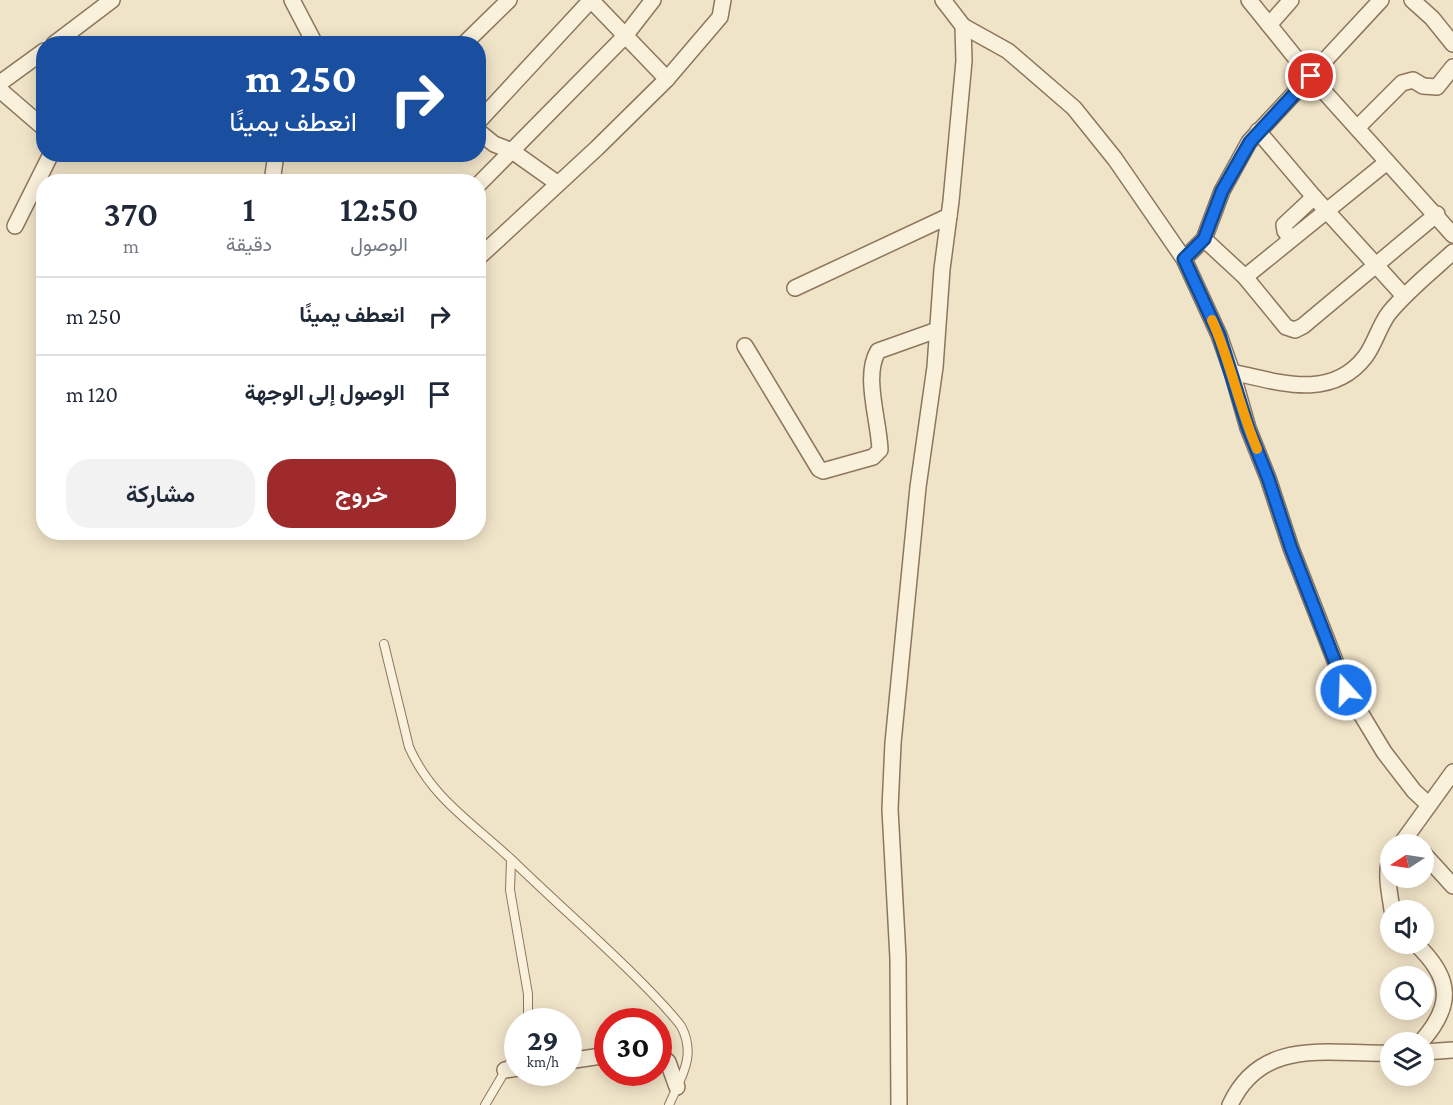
<!DOCTYPE html>
<html lang="ar">
<meta charset="utf-8">
<style>
:root{--surface:#fff;--page:#f2f2f3;--text:#1f2937;--muted:#747a83;--line:#e0e1e3;--accent:#9e2a2b}
body{margin:0;font-family:"Crimson Pro",Vazirmatn,serif;background:var(--page);color:var(--text);direction:rtl;height:100vh;display:flex;flex-direction:column;font-size:22px;white-space:nowrap}
*{box-sizing:border-box;margin:0}
p{font-size:20px;color:var(--muted)}
.icon{flex:none;width:33px;height:33px;fill:none;stroke:currentColor;stroke-width:2;stroke-linecap:round;stroke-linejoin:round}
.map{position:relative;flex:1;overflow:hidden;direction:ltr}
.panel{position:absolute;left:36px;top:174px;width:450px;height:366px;display:flex;flex-direction:column;background:var(--surface);border-radius:24px;box-shadow:0 3px 15px #0003;direction:rtl}
.panel>*{flex:none}
.guide{position:absolute;left:36px;top:36px;width:450px;height:126px;border-radius:24px;box-shadow:0 3px 15px #0003;direction:rtl;background:#1a4fa0;color:#fff;overflow:hidden}
.needle{width:39px;rotate:258deg}
.controls{position:absolute;left:1380px;top:834px;display:grid;gap:12px}
.controls a{display:grid;place-items:center;width:54px;height:54px;border-radius:50%;background:var(--surface);box-shadow:0 3px 15px #0003;font-size:30px}
.speed{position:absolute;left:504px;top:1008px;display:flex;gap:12px;font-size:30px;font-weight:700;text-align:center}
.speed>*{display:grid;place-content:center;width:78px;height:78px;border-radius:50%;background:var(--surface);box-shadow:0 3px 15px #0003;line-height:1}
.speed small{font-size:15px;font-weight:400}
.speed .limit{border:9px solid #d22;background:#fff;color:#111}
.pin{position:absolute;display:grid;place-items:center;width:51px;height:51px;color:#fff;margin:-26px;border:3px solid #fff;border-radius:50%;box-shadow:0 2px 6px #0007}
.me{position:absolute;width:66px;margin:-33px;rotate:340deg;stroke-linejoin:round;filter:drop-shadow(0 0 4px #0008)}
.turn{display:flex;align-items:center;gap:21px;height:126px;padding:0 30px;font-size:27px}
.turn .icon{width:78px;height:78px;stroke-width:2.5}
.turn b{display:block;font-size:42px;line-height:51px}
.eta{display:flex;justify-content:space-evenly;align-items:center;height:102px;text-align:center}
.eta b{font-size:36px;font-weight:600;line-height:42px}
.cta{display:flex;gap:12px;margin-top:auto;padding:12px 30px}
.cta a{flex:1;height:69px;border-radius:24px;background:var(--accent);color:#fff;font-size:24px;font-weight:600;line-height:69px;text-align:center}
.cta a+a{background:var(--page);color:var(--text)}
ul{padding:0;list-style:none}
li{display:flex;align-items:center;gap:18px;height:78px;padding:0 30px;border-top:2px solid var(--line)}
li div{flex:1}
li b{display:block;font-size:22px}
li em{font-style:normal}
.map>svg:first-child{display:block}
.lines{fill:none;stroke-linecap:round;stroke-linejoin:round}
.lane-casing{stroke:#8d765c;stroke-width:10}
.street-casing{stroke:#8d765c;stroke-width:18}
.lane{stroke:#faf1dc;stroke-width:8}
.street{stroke:#faf1dc;stroke-width:15}
.route-casing{stroke:#114b97;stroke-width:15}
.route{stroke:#1a73e8;stroke-width:10}
.slow{stroke:#f59e0b;stroke-width:10}
</style>
<div class="map">
<svg width="1453" height="1105" viewBox="0 0 1453 1105">
<rect width="100%" height="100%" fill="#f0e4c8"/>
<g class="lines">
<defs>
<g id="lane">
<path d="M 384,644 L 409,747 C 432,799 473,823 512,860 C 553,900 597,938 638,979 C 653,994 668,1009 681,1026 C 697,1056 681,1077 669,1105"/>
<path d="M 511,860 L 510,890 L 528,994 L 528,1022"/>
<path d="M 485,1105 L 518,1049"/>
</g>
<g id="street">
<path d="M 292,0 L 315,44"/>
<path d="M 591,0 L 667,79"/>
<path d="M 1249,0 L 1311,77 L 1453,235"/>
<path d="M 1412,0 L 1432,18 L 1453,44"/>
<path d="M 1269,25 L 1291,0"/>
<path d="M 963,26 L 1008,51 L 1074,108 L 1115,159 L 1184,259 L 1219,335 L 1232,372 L 1248,428 L 1268,478 L 1291,548 L 1346,689 L 1384,752 L 1414,791 L 1429,805"/>
<path d="M 54,44 L 112,0"/>
<path d="M 464,44 L 509,0"/>
<path d="M 0,83 L 44,51"/>
<path d="M 0,90 L 44,128"/>
<path d="M 478,122 L 591,0"/>
<path d="M 1357,128 L 1402,83 L 1413,80 L 1423,86 L 1437,87 L 1453,67"/>
<path d="M 478,131 L 494,144 L 512,151 L 557,183"/>
<path d="M 1258,131 L 1314,197 L 1404,296"/>
<path d="M 272,182 L 276,154"/>
<path d="M 478,185 L 625,36 L 653,0"/>
<path d="M 15,226 L 51,154"/>
<path d="M 1204,239 L 1245,277 L 1286,327 L 1295,330 L 1303,326 L 1437,214"/>
<path d="M 1291,239 L 1285,231 L 1284,225 L 1314,197"/>
<path d="M 478,258 L 597,148 L 667,79 L 720,17 L 723,0"/>
<path d="M 1184,259 L 1204,239 L 1222,191 L 1249,142 L 1381,0"/>
<path d="M 1245,277 L 1387,162"/>
<path d="M 795,288 L 949,216"/>
<path d="M 745,346 L 819,469 L 823,471 L 873,457 L 880,450 C 879,420 863,376 878,351 L 937,330"/>
<path d="M 1232,372 C 1278,382 1331,401 1365,357 C 1375,344 1379,326 1389,313 C 1408,290 1431,272 1453,252"/>
<path d="M 1401,844 L 1453,772"/>
<path d="M 1424,854 L 1453,886"/>
<path d="M 1390,859 C 1385,875 1390,894 1392,910"/>
<path d="M 1416,944 C 1453,979 1453,1006 1421,1042"/>
<path d="M 1424,1052 L 1453,1050"/>
<path d="M 658,1053 L 668,1062 L 677,1087"/>
<path d="M 568,1061 L 608,1055"/>
<path d="M 505,1070 L 518,1068"/>
<path d="M 899,1105 L 898,958 L 890,809 L 893,743 L 918,487 L 935,367 L 942,269 L 951,201 L 964,61 L 963,26 L 943,0"/>
<path d="M 1230,1105 C 1262,1036 1329,1055 1390,1053"/>
</g>
</defs>
<use href="#lane" class="lane-casing"/>
<use href="#street" class="street-casing"/>
<use href="#lane" class="lane"/>
<use href="#street" class="street"/>
</g>
<g class="lines">
<defs>
<path id="route" d="M 1311,76 L 1250,142 L 1222,191 L 1204,239 L 1184,259 L 1219,335 L 1248,428 L 1268,478 L 1291,548 L 1346,690"/>
</defs>
<use href="#route" class="route-casing"/>
<use href="#route" class="route"/>
<path class="slow" d="M 1212,320 C 1231,362 1239,407 1257,449"/>
</g>
</svg>
<div class="controls">
<a><svg class="needle" viewBox="-14 -14 28 28"><path d="M0-13l5 13h-10z" fill="#e53935"/><path d="M0 13l5-13h-10z" fill="#747a83"/></svg></a>
<a><svg class="icon" aria-label="sound" viewBox="0 0 24 24"><path d="M4 9h4l5-4v14l-5-4H4zM17 9q2 3 0 6"/></svg></a>
<a><svg class="icon" aria-label="search" viewBox="0 0 24 24"><circle cx="10" cy="10" r="6"/><path d="M15 15l6 6"/></svg></a>
<a><svg class="icon" aria-label="layers" viewBox="0 0 24 24"><path d="M12 4l9 5-9 5-9-5zM3 14l9 5 9-5"/></svg></a>
</div>
<div class="speed"><div>29<small>km/h</small></div><div class="limit">30</div></div>
<div class="pin" style="left:1311px;top:76px;background:#d93025"><svg class="icon" aria-label="arrive" viewBox="0 0 24 24"><path d="M6 21V4h12l-3 4 3 4H6"/></svg></div>
<svg class="me" style="left:1346px;top:690px" viewBox="-20 -20 40 40"><circle r="17" fill="#1a73e8" stroke="#fff" stroke-width="3"/><path d="M0-11L8 9 0 5-8 9z" fill="#fff"/></svg>
<div class="guide">
<div class="turn"><svg class="icon" aria-label="right" viewBox="0 0 24 24"><path d="M7 20v-9h11M14 6l5 5-5 5"/></svg><div><b>250 m</b>انعطف يمينًا</div></div>
</div>
<section class="panel">
<div class="eta">
<div><b>12:50</b><p>الوصول</p></div>
<div><b>1</b><p>دقيقة</p></div>
<div><b>370</b><p>m</p></div>
</div>
<ul>
<li><svg class="icon" aria-label="right" viewBox="0 0 24 24"><path d="M7 20v-9h11M14 6l5 5-5 5"/></svg><div><b>انعطف يمينًا</b></div><em>250 m</em></li>
<li><svg class="icon" aria-label="arrive" viewBox="0 0 24 24"><path d="M6 21V4h12l-3 4 3 4H6"/></svg><div><b>الوصول إلى الوجهة</b></div><em>120 m</em></li>
</ul>
<div class="cta"><a>خروج</a><a>مشاركة</a></div>
</section>
</div>
